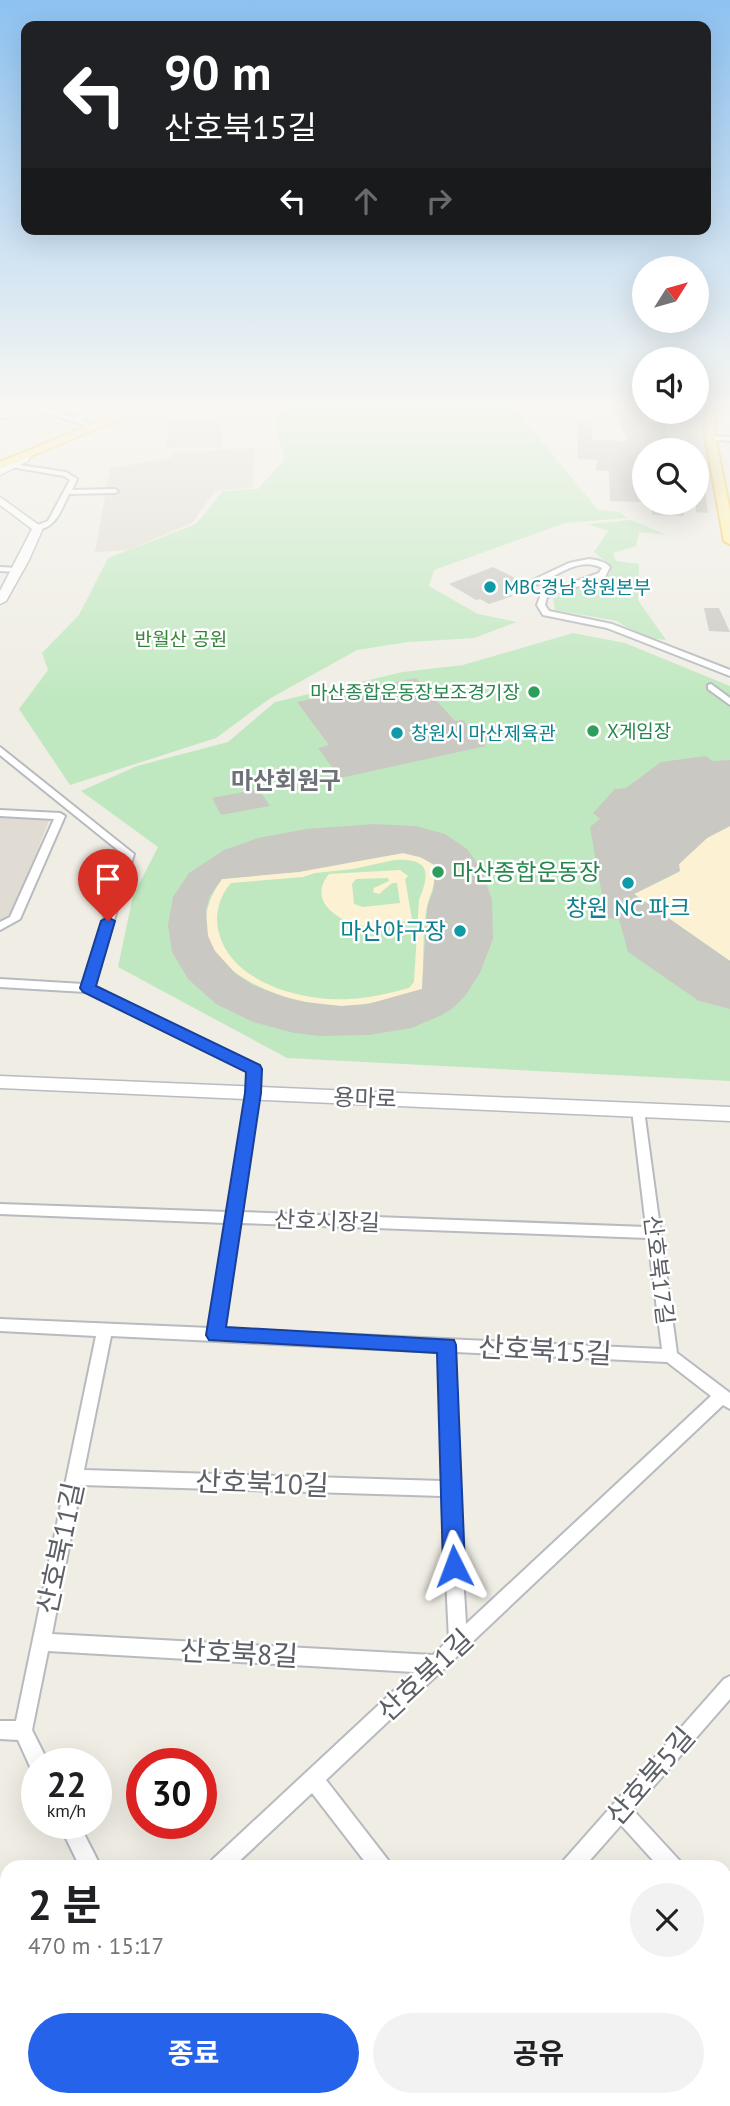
<!DOCTYPE html>
<html lang="ko">
<meta charset="utf-8">
<style>
:root{--surface:#fff;--page:#f2f2f2;--text:#202124;--muted:#757577;--accent:#2563eb}
body{margin:0;font-family:"PT Sans","Noto Sans KR",sans-serif;background:var(--page);color:var(--text);height:100vh;display:flex;flex-direction:column;font-size:26px;white-space:nowrap}
*{box-sizing:border-box;margin:0}
p{font-size:23px;color:var(--muted)}
.icon{flex:none;width:38px;height:38px;fill:none;stroke:currentColor;stroke-width:2;stroke-linecap:round;stroke-linejoin:round}
.map{position:relative;flex:1;overflow:hidden}
.drawer{position:absolute;left:0px;top:1860px;width:732px;height:247px;display:flex;flex-direction:column;background:var(--surface);border-radius:21px 21px 0 0;box-shadow:0 7px 28px #0002}
.drawer>*{flex:none}
.guide{position:absolute;left:21px;top:21px;width:690px;height:214px;border-radius:14px;box-shadow:0 7px 28px #0002;background:#202124;color:#fff;overflow:hidden}
.needle{width:46px;rotate:53deg}
.controls{position:absolute;left:632px;top:256px;display:grid;gap:14px}
.controls a{display:grid;place-items:center;width:77px;height:77px;border-radius:50%;background:var(--surface);box-shadow:0 7px 28px #0002;font-size:35px}
.speed{position:absolute;left:21px;top:1748px;display:flex;gap:14px;font-size:35px;font-weight:700;text-align:center}
.speed>*{display:grid;place-content:center;width:91px;height:91px;border-radius:50%;background:var(--surface);box-shadow:0 7px 28px #0002;line-height:1}
.speed small{font-size:18px;font-weight:400}
.speed .limit{border:10px solid #d22;background:#fff;color:#111}
.pin{position:absolute;display:grid;place-items:center;width:60px;height:60px;color:#fff;margin:-72px -30px;border-radius:50% 50% 50% 0;rotate:-45deg;box-shadow:0 0 7px #0007}
.pin .icon{rotate:45deg}
.me{position:absolute;width:77px;margin:-38px;rotate:357deg;stroke-linejoin:round;filter:drop-shadow(0 0 5px #0008)}
.turn{display:flex;align-items:center;gap:24px;height:147px;padding:0 28px;font-size:32px}
.turn .icon{width:91px;height:91px;stroke-width:2.5}
.turn b{display:block;font-size:49px;line-height:60px}
.lanes{display:flex;align-items:center;height:66px;padding:0 28px;background:#0003;justify-content:center;gap:35px;direction:ltr}
.lanes .off{opacity:.35}
.round{display:grid;place-items:center;flex:none;width:74px;height:74px;border-radius:37px;background:var(--page)}
.summary{display:flex;align-items:center;justify-content:space-between;height:119px;padding:0 28px}
h1{font-size:42px;font-weight:700;line-height:52px}
.action{display:flex;gap:14px;margin-top:auto;padding:14px 28px}
.action a{flex:1;height:80px;border-radius:42px;background:var(--accent);color:#fff;font-size:28px;font-weight:700;line-height:80px;text-align:center}
.action a+a{background:var(--page);color:var(--text)}
.map>svg:first-child{display:block}
.education{fill:#e0dcd3}
.green{fill:#c0e8c0}
.sand{fill:#fcf2d3;fill-rule:evenodd}
.building{fill:#cac8c2;fill-rule:evenodd}
.lines{fill:none;stroke-linecap:round;stroke-linejoin:round}
.minor-casing{stroke:#b7babf;stroke-width:4}
.secondary-casing{stroke:#b8bbc1;stroke-width:3}
.primary-casing{stroke:#f7ca56;stroke-width:4}
.minor{fill:#fff;fill-rule:evenodd}
.secondary{fill:#fff;fill-rule:evenodd}
.primary{fill:#fff2aa;fill-rule:evenodd}
.route{fill:#2563eb;stroke:#184099;stroke-width:2}
.culture-dot{fill:#0f9aa8;stroke:#fff;stroke-width:2.5}
.leisure-dot{fill:#2e9e5b;stroke:#fff;stroke-width:2.5}
.labels{text-anchor:middle;stroke-width:5;stroke-linejoin:round;paint-order:stroke}
.far-culture-label{font-size:19px;fill:#0d838f;stroke:#fff;text-anchor:start}
.far-park-label{font-size:19px;fill:#328736;stroke:#fff}
.far-leisure-label{font-size:19px;fill:#27864d;stroke:#fff;text-anchor:end}
.leisure-label{font-size:23px;fill:#27864d;stroke:#fff;text-anchor:start}
.culture-label{font-size:23px;fill:#0d838f;stroke:#fff}
.street-label{font-size:23px;fill:#5c6066;stroke:#fff}
.far-district-label{font-size:24px;font-weight:bold;fill:#6d7278;stroke:#fff}
.near-street-label{font-size:28px;fill:#5c6066;stroke:#fff}
</style>
<div class="map">
<svg width="730" height="2106" viewBox="0 0 730 2106">
<rect width="100%" height="100%" fill="#efede4"/>
<g class="education">
<path d="M 169,421 L 222,422 L 223,447 L 166,448 Z"/>
<path d="M 255,448 L 253,487 L 215,491 L 192,523 L 128,550 L 95,552 L 110,468 L 171,458 L 173,453 Z"/>
<path d="M 0,816 L 50,818 L 11,918 L 0,923 Z"/>
</g>
<g class="green">
<path d="M 294,404 L 511,404 L 598,510 L 619,512 L 627,518 L 565,523 L 434,570 L 429,586 L 478,614 L 517,622 L 474,638 L 408,642 L 357,650 L 269,699 L 216,738 L 70,785 L 19,709 L 48,670 L 42,653 L 79,615 L 108,558 L 196,524 L 223,491 L 258,489 L 284,460 L 274,418 Z"/>
<path d="M 631,520 L 667,535 L 639,532 L 636,546 L 613,553 L 616,561 L 639,564 L 638,600 L 666,640 L 642,637 L 617,621 L 555,610 L 553,599 L 610,574 L 611,566 L 594,552 L 608,531 L 588,524 Z"/>
<path d="M 573,633 L 625,643 L 730,686 L 730,1081 L 287,1058 L 118,967 L 133,896 L 158,847 L 81,791 L 137,766 L 228,742 L 275,702 L 403,672 L 463,665 Z"/>
</g>
<g class="sand">
<path d="M 730,826 L 730,961 L 634,894 L 679,872 L 679,864 L 707,838 Z"/>
<path d="M 403,853 L 420,857 L 434,864 C 439,879 430,893 427,907 C 422,933 424,962 422,989 C 396,996 370,1006 343,1006 C 277,1006 164,960 222,879 L 299,871 ZM 394,860 C 429,858 431,871 419,900 L 414,982 L 409,988 C 390,993 370,998 350,999 C 305,1002 232,984 219,933 C 214,916 219,896 231,883 L 303,877 L 315,873 L 353,869 Z"/>
<path d="M 400,870 L 408,876 L 405,879 L 412,919 C 396,924 380,929 363,926 C 338,921 307,901 329,874 ZM 388,878 L 389,881 L 374,888 L 373,892 L 379,894 L 392,883 L 397,883 L 400,903 L 363,907 L 354,904 L 352,884 L 356,879 Z"/>
</g>
<g class="building">
<path d="M 613,404 L 644,404 L 644,422 L 666,423 L 671,450 L 644,450 L 644,502 L 610,501 L 609,471 L 595,470 L 598,460 L 578,459 L 577,421 L 591,421 L 592,440 L 627,441 Z"/>
<path d="M 704,479 L 708,513 L 696,512 L 696,480 Z"/>
<path d="M 652,502 L 684,502 L 684,516 L 652,515 Z"/>
<path d="M 493,567 L 529,585 L 507,593 L 513,596 L 489,604 L 480,599 L 476,600 L 449,584 Z"/>
<path d="M 704,608 L 719,608 L 730,632 L 709,631 Z"/>
<path d="M 416,678 L 455,721 L 463,720 L 486,746 L 340,778 L 318,748 L 329,745 L 297,702 Z"/>
<path d="M 706,756 L 712,761 L 730,760 L 730,826 L 707,838 L 679,864 L 680,871 L 634,894 L 730,961 L 730,1009 L 699,1001 L 628,952 L 619,919 L 606,918 L 590,827 L 600,819 L 593,813 L 615,789 L 626,788 L 661,762 Z"/>
<path d="M 259,789 L 270,806 L 221,815 L 212,798 Z"/>
<path d="M 374,824 L 415,826 L 445,834 L 467,849 L 482,870 L 492,900 L 493,939 L 480,973 L 465,996 L 453,1008 L 442,1015 L 412,1028 L 369,1035 L 320,1036 L 294,1033 L 253,1022 L 216,1004 L 188,979 L 172,952 L 168,925 L 173,897 L 189,873 L 224,850 L 258,838 L 306,829 ZM 403,853 L 420,857 L 436,866 L 433,891 L 427,907 L 422,989 L 368,1004 L 341,1006 L 305,1002 L 284,997 L 253,985 L 236,974 L 215,951 L 208,936 L 206,910 L 210,896 L 222,879 L 299,872 Z"/>
</g>
<g class="lines">
<defs>
<g id="minor">
<path d="M 23,404 L 36,404 L 74,418 L 106,404 L 115,404 L 80,420 L 90,423 L 88,426 L 31,408 L 0,419 L 0,415 L 25,406 Z"/>
<path d="M 712,436 L 730,437 L 730,441 L 710,439 L 709,438 Z"/>
<path d="M 13,464 L 66,472 L 77,479 L 72,490 L 115,489 L 118,491 L 115,493 L 69,494 C 61,510 56,529 35,530 L 35,526 L 48,521 L 70,480 L 64,476 L 11,467 L 11,465 Z"/>
<path d="M 589,559 C 597,560 604,561 610,567 L 605,577 L 547,597 L 545,605 L 549,611 L 612,624 L 730,670 L 730,676 L 607,628 L 543,615 L 537,605 L 541,594 L 599,573 L 602,568 C 582,557 562,572 544,581 L 547,583 L 546,585 L 533,584 L 533,580 L 569,563 Z"/>
<path d="M 0,567 L 17,568 L 21,570 L 17,572 L 0,571 Z"/>
<path d="M 711,684 L 730,698 L 730,705 L 708,689 L 708,685 Z"/>
<path d="M 0,747 L 134,854 L 94,986 L 258,1066 L 260,1069 L 259,1093 L 242,1212 L 646,1227 L 632,1110 L 633,1107 L 643,1107 L 644,1110 L 677,1353 L 730,1393 L 730,1409 L 723,1405 L 326,1780 L 388,1860 L 391,1867 L 369,1867 L 312,1793 L 233,1867 L 209,1867 L 212,1860 L 414,1672 L 48,1651 L 32,1730 L 49,1764 L 37,1764 L 37,1773 L 32,1771 L 18,1740 L 0,1739 L 0,1721 L 16,1721 L 96,1336 L 0,1331 L 0,1319 L 210,1328 L 226,1223 L 0,1214 L 0,1204 L 228,1212 L 247,1093 L 248,1071 L 86,992 L 0,987 L 0,979 L 83,984 L 124,855 L 0,755 ZM 240,1223 L 648,1238 L 662,1349 L 224,1329 ZM 111,1336 L 440,1352 L 442,1481 L 84,1470 ZM 455,1352 L 667,1362 L 711,1396 L 466,1624 L 458,1489 ZM 81,1485 L 442,1496 L 449,1640 L 433,1655 L 52,1634 Z"/>
<path d="M 0,810 L 60,813 L 65,816 L 20,919 L 0,930 L 0,922 L 10,917 L 54,819 L 0,816 Z"/>
<path d="M 730,1676 L 730,1699 L 633,1810 L 679,1860 L 682,1867 L 659,1867 L 621,1825 L 584,1867 L 561,1867 L 564,1860 L 724,1679 Z"/>
<path d="M 59,1824 L 79,1824 L 101,1867 L 80,1867 Z"/>
<path d="M 724,1915 L 730,1917 L 730,1941 L 724,1939 Z"/>
<path d="M 7,2055 L 7,2080 L 0,2083 L 0,2058 Z"/>
<path d="M 201,2100 L 225,2100 L 227,2106 L 203,2106 Z"/>
<path d="M 535,2100 L 559,2100 L 561,2106 L 537,2106 Z"/>
</g>
<g id="secondary">
<path d="M 25,453 L 30,456 L 28,461 L 0,475 L 0,468 Z"/>
<path d="M 0,497 L 43,528 L 29,560 L 6,601 L 0,604 L 0,591 L 32,529 L 0,505 Z"/>
<path d="M 0,1076 L 730,1107 L 730,1121 L 0,1088 Z"/>
</g>
<g id="primary">
<path d="M 142,404 L 156,404 L 0,469 L 0,462 Z"/>
<path d="M 708,404 L 718,404 L 714,430 L 730,511 L 730,544 L 724,541 L 704,430 Z"/>
</g>
</defs>
<use href="#minor" class="minor-casing"/>
<use href="#secondary" class="secondary-casing"/>
<use href="#primary" class="primary-casing"/>
<use href="#minor" class="minor"/>
<use href="#secondary" class="secondary"/>
<use href="#primary" class="primary"/>
</g>
<linearGradient id="sky" x2="0" y2="1"><stop stop-color="#8dc2f1"/><stop offset="0.58" stop-color="#f8f7f3"/><stop offset="1" stop-color="#f8f7f3" stop-opacity="0"/></linearGradient>
<rect width="730" height="699" fill="url(#sky)"/>
<path class="route" d="M 108,917 L 115,921 L 96,986 L 260,1065 L 262,1069 L 261,1093 L 226,1327 L 454,1340 L 456,1345 L 465,1566 L 462,1574 L 454,1577 L 446,1574 L 443,1566 L 437,1353 L 209,1340 L 206,1335 L 245,1093 L 246,1072 L 83,992 L 80,988 L 101,921 Z"/>
<g class="culture-dot">
<circle cx="490" cy="587" r="7"/>
<circle cx="397" cy="733" r="7"/>
<circle cx="628" cy="883" r="7"/>
<circle cx="460" cy="931" r="7"/>
</g>
<g class="leisure-dot">
<circle cx="534" cy="692" r="7"/>
<circle cx="593" cy="731" r="7"/>
<circle cx="438" cy="872" r="7"/>
</g>
<g class="labels">
<g class="far-culture-label">
<text x="504" y="594">MBC경남 창원본부</text>
<text x="411" y="740">창원시 마산제육관</text>
</g>
<g class="far-park-label">
<text x="181" y="646">반월산 공원</text>
</g>
<g class="far-leisure-label">
<text x="520" y="699">마산종합운동장보조경기장</text>
<text x="607" y="738" text-anchor="start">X게임장</text>
</g>
<g class="leisure-label">
<text x="452" y="880">마산종합운동장</text>
</g>
<g class="culture-label">
<text x="628" y="916">창원 NC 파크</text>
<text x="446" y="939" text-anchor="end">마산야구장</text>
</g>
<g class="street-label">
<text transform="translate(365 1098) rotate(2)" y="8">용마로</text>
<text transform="translate(327 1221) rotate(2)" y="8">산호시장길</text>
<text transform="translate(659 1270) rotate(83)" y="8">산호북17길</text>
</g>
<g class="far-district-label">
<text x="286" y="789">마산회원구</text>
</g>
<g class="near-street-label">
<text transform="translate(545 1350) rotate(3)" y="10">산호북15길</text>
<text transform="translate(262 1483) rotate(2)" y="10">산호북10길</text>
<text transform="translate(60 1548) rotate(-78)" y="10">산호북11길</text>
<text transform="translate(239 1653) rotate(3)" y="10">산호북8길</text>
<text transform="translate(425 1675) rotate(-43)" y="10">산호북1길</text>
<text transform="translate(650 1776) rotate(-49)" y="10">산호북5길</text>
</g>
</g>
</svg>
<div class="controls">
<a><svg class="needle" viewBox="-14 -14 28 28"><path d="M0-13l5 13h-10z" fill="#e53935"/><path d="M0 13l5-13h-10z" fill="#757577"/></svg></a>
<a><svg class="icon" aria-label="sound" viewBox="0 0 24 24"><path d="M4 9h4l5-4v14l-5-4H4zM17 9q2 3 0 6"/></svg></a>
<a><svg class="icon" aria-label="search" viewBox="0 0 24 24"><circle cx="10" cy="10" r="6"/><path d="M15 15l6 6"/></svg></a>
</div>
<div class="speed"><div>22<small>km/h</small></div><div class="limit">30</div></div>
<div class="pin" style="left:108px;top:921px;background:#d93025"><svg class="icon" aria-label="arrive" viewBox="0 0 24 24"><path d="M6 21V4h12l-3 4 3 4H6"/></svg></div>
<svg class="me" style="left:454px;top:1566px" viewBox="-20 -20 40 40"><path d="M0-17L14 15 0 8-14 15z" fill="#2563eb" stroke="#fff" stroke-width="4"/></svg>
<div class="guide">
<div class="turn"><svg class="icon" aria-label="left" viewBox="0 0 24 24"><path d="M17 20v-9H6M10 6l-5 5 5 5"/></svg><div><b>90 m</b>산호북15길</div></div>
<div class="lanes"><svg class="icon" aria-label="left" viewBox="0 0 24 24"><path d="M17 20v-9H6M10 6l-5 5 5 5"/></svg><svg class="icon off" aria-label="ahead" viewBox="0 0 24 24"><path d="M12 20V5M6 11l6-6 6 6"/></svg><svg class="icon off" aria-label="right" viewBox="0 0 24 24"><path d="M7 20v-9h11M14 6l5 5-5 5"/></svg></div>
</div>
<section class="drawer">
<div class="summary"><div><h1>2 분</h1><p>470 m · 15:17</p></div><a class="round"><svg class="icon" aria-label="close" viewBox="0 0 24 24"><path d="M6 6l12 12M18 6L6 18"/></svg></a></div>
<div class="action"><a>종료</a><a>공유</a></div>
</section>
</div>
